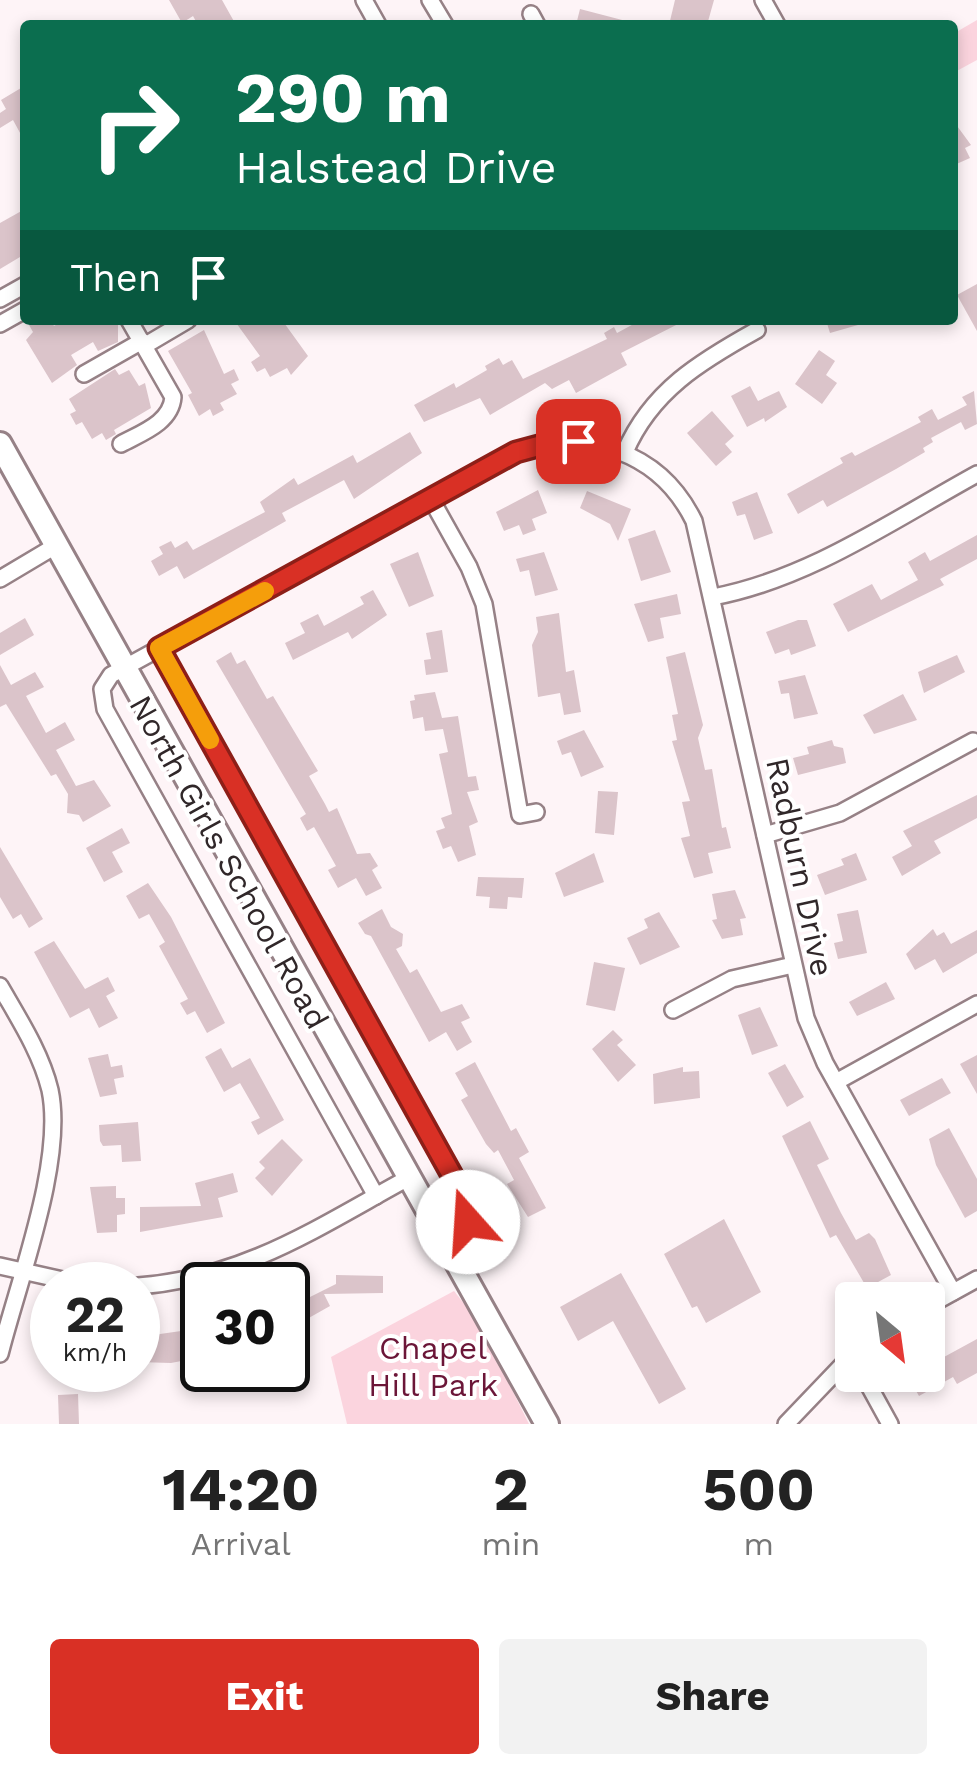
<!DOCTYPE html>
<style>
:root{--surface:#fff;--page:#f2f2f2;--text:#222;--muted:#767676;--accent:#d93025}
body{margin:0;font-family:"Work Sans",sans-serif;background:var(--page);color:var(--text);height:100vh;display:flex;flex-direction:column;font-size:38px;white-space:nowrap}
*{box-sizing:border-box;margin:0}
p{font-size:32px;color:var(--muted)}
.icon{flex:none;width:55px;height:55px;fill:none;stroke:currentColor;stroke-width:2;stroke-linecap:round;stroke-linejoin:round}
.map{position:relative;height:1424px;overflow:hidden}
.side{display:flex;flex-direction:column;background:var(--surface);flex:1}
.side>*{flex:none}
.top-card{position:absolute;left:20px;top:20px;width:938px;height:305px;border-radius:10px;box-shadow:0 5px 15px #0003;background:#0b6e4f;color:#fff;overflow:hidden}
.needle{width:65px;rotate:151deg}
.tools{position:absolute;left:835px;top:1282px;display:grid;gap:20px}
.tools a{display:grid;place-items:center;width:110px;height:110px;border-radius:10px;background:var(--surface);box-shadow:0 5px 15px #0003;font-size:50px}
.speed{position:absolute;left:30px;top:1262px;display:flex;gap:20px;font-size:50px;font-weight:700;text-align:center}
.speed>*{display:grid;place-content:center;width:130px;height:130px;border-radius:50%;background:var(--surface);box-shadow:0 5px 15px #0003;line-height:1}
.speed small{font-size:25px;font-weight:400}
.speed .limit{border:5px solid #111;border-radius:15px;background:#fff;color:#111}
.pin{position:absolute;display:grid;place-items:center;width:85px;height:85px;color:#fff;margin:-42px;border-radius:20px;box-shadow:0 5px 15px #0006}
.me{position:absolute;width:110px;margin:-55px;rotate:341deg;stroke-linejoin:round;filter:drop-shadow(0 0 8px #0008)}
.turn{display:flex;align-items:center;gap:35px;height:210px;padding:0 50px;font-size:45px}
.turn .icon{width:130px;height:130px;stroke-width:2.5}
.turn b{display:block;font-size:70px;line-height:85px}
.then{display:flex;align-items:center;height:95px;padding:0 50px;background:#0003;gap:20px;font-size:38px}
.eta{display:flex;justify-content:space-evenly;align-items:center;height:170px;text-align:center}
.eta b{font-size:60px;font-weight:700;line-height:70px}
.button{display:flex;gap:20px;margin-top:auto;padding:20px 50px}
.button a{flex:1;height:115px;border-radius:10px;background:var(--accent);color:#fff;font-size:40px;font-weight:700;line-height:115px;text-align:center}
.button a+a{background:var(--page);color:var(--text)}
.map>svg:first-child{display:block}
.green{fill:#fbd4de}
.building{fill:#dbc4ca}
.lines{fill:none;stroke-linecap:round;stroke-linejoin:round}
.minor-casing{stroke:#968186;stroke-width:20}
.secondary-casing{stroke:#968186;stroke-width:28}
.minor{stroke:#fff;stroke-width:15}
.secondary{stroke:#fff;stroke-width:22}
.route-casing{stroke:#8d1f18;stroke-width:25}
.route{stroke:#d93025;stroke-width:18}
.slow{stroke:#f59e0b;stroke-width:18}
.labels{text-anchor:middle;stroke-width:8;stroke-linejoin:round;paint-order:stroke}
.street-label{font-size:32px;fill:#302729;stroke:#fff}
.park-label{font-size:32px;fill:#6b1638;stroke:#fff}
</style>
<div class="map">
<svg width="977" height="1424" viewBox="0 0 977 1424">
<rect width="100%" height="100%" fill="#fef4f7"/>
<g class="green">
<path d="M 977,20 L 977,60 L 953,73 L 953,34 Z"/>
<path d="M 454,1291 L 478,1321 L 529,1424 L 347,1424 L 331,1357 Z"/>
</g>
<g class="building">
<path d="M 169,0 L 222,0 L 236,25 L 198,25 L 193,16 L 182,23 Z"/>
<path d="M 675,0 L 714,0 L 707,25 L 669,25 Z"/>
<path d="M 580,9 L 626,21 L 626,25 L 576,25 Z"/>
<path d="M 21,88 L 25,95 L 25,142 L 13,120 L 0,128 L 0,113 L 6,109 L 1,100 Z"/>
<path d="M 952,119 L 971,145 L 965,148 L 970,158 L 952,166 Z"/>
<path d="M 25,209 L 25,254 L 0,269 L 0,223 Z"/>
<path d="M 977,284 L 977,331 L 957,295 Z"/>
<path d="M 37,320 L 50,320 L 54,326 L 65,320 L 118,320 L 118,342 L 98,351 L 93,342 L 71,355 L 77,365 L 52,383 L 26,340 L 33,332 L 29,325 Z"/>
<path d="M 234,320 L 282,320 L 308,356 L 291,375 L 287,368 L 270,377 L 265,368 L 257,372 L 251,362 L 260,356 Z"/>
<path d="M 641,320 L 686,320 L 621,353 L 627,365 L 576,393 L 569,380 L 552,389 L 545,383 L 490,415 L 480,398 L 424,422 L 414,405 L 454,383 L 456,388 L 487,370 L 485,366 L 499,358 L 503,365 L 512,360 L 523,379 L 607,339 L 604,333 L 614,327 L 617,333 Z"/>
<path d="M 826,320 L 865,320 L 865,323 L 830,333 Z"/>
<path d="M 204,330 L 224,374 L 234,369 L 239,380 L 231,384 L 237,394 L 220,403 L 224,410 L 213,416 L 210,409 L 199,416 L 188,395 L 192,393 L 168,351 Z"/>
<path d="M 819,350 L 835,361 L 826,375 L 837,383 L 822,404 L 795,384 Z"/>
<path d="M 115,369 L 119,375 L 129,370 L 139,386 L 145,383 L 151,408 L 114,430 L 116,434 L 106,440 L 102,433 L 92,439 L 82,422 L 76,425 L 70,414 L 76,411 L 69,399 Z"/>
<path d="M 750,386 L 758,401 L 779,391 L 787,407 L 765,422 L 764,418 L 747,427 L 731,396 Z"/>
<path d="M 974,391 L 977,424 L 965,430 L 961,422 L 931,438 L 933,442 L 923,448 L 925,452 L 896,469 L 827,507 L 823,500 L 798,514 L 787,494 L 843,463 L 840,458 L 852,452 L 855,456 L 921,422 L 918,417 L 932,409 L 938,420 L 967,405 L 962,397 Z"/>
<path d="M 712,411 L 734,436 L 725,444 L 732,452 L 716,466 L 687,433 Z"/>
<path d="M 410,432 L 422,453 L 354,499 L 344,480 L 282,513 L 286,521 L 184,579 L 177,566 L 159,576 L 151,561 L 163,554 L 159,547 L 171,541 L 175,548 L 187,541 L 193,550 L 265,512 L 260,502 L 294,478 L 298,485 L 353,455 L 357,463 Z"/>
<path d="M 538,490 L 547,513 L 532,519 L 536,530 L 523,535 L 519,525 L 504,531 L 496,512 Z"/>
<path d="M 587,491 L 631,509 L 618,541 L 610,524 L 580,508 Z"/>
<path d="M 757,492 L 773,533 L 754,540 L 745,514 L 737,516 L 732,502 Z"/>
<path d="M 655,530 L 671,572 L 641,581 L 628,539 Z"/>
<path d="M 977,535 L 977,559 L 940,579 L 944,585 L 848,632 L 833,604 L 872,584 L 881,600 L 918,580 L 908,562 L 925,552 L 930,561 Z"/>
<path d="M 418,552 L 434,596 L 409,607 L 390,564 Z"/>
<path d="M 544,552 L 558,590 L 535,596 L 529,570 L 520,572 L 516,559 Z"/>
<path d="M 373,590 L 387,615 L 352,639 L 348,632 L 293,660 L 285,643 L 305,633 L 300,623 L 318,614 L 324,626 L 364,604 L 360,597 Z"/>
<path d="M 677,594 L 681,614 L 660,618 L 664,638 L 648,642 L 634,604 Z"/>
<path d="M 559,613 L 566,672 L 574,670 L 581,712 L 564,715 L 560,693 L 538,697 L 532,645 L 538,632 L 536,617 Z"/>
<path d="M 25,618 L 34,635 L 0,655 L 0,633 Z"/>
<path d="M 798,620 L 807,620 L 816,646 L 791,655 L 789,649 L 775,654 L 766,632 Z"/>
<path d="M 442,630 L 448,672 L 426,675 L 424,660 L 431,659 L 426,633 Z"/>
<path d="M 231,652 L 237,664 L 245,660 L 267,699 L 273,696 L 318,771 L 309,776 L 325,804 L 329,812 L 337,808 L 357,854 L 370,853 L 378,866 L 372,870 L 382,888 L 366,896 L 356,878 L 338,888 L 328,870 L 336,866 L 314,827 L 307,831 L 300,818 L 306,814 L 216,661 Z"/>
<path d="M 685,652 L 703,725 L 698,738 L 705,770 L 712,769 L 722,828 L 726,827 L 731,848 L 708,853 L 713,873 L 694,878 L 681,838 L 690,836 L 682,802 L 690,801 L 672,741 L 677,740 L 672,715 L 678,714 L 666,657 Z"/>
<path d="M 957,655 L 965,672 L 924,693 L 918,672 Z"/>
<path d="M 0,665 L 11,685 L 35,672 L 44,687 L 26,696 L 46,733 L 65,722 L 75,740 L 56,750 L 76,786 L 94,780 L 111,806 L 83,822 L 79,815 L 67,813 L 68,794 L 56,774 L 51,776 L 6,704 L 0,707 Z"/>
<path d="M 805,675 L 818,714 L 794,719 L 789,693 L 781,694 L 778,681 Z"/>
<path d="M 435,692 L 442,718 L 458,716 L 468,777 L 476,776 L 479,790 L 467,792 L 478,822 L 469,826 L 476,855 L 458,862 L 451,846 L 443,849 L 436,831 L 445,828 L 441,818 L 452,814 L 439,754 L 448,752 L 443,729 L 425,731 L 423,717 L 413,719 L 410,701 L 415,700 L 414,695 Z"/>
<path d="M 903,694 L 917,720 L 874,734 L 863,715 Z"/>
<path d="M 584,730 L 604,767 L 581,777 L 571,752 L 562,755 L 557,741 Z"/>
<path d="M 832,740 L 834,746 L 843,748 L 846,763 L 798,775 L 793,758 L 809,754 L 807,747 Z"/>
<path d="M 598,791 L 618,792 L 614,835 L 595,833 Z"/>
<path d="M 977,795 L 977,818 L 934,841 L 941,853 L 902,876 L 892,857 L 912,846 L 903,831 Z"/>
<path d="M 122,828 L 130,843 L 112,852 L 123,872 L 104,882 L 86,848 Z"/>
<path d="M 0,847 L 43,919 L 29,928 L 21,914 L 13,919 L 0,897 Z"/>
<path d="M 594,853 L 604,882 L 564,897 L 555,873 Z"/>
<path d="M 856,853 L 867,880 L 825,895 L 817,875 L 844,865 L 841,859 Z"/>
<path d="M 478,877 L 524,878 L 522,898 L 508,897 L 507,909 L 489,908 L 490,897 L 476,896 Z"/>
<path d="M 148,883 L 171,917 L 225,1023 L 207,1033 L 195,1011 L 187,1015 L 180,1003 L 188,999 L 159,946 L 165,942 L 149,914 L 139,919 L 126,896 Z"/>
<path d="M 735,890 L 746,918 L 740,919 L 743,935 L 722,939 L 712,920 L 717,919 L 712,894 Z"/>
<path d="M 382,909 L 391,927 L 403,934 L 402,946 L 396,949 L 410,973 L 417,969 L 441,1012 L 462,1004 L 470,1018 L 461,1022 L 472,1042 L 457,1051 L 446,1032 L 429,1042 L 371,936 L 365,934 L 358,923 Z"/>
<path d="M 858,910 L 867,953 L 838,959 L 834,943 L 843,941 L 837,914 Z"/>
<path d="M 659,912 L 680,947 L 640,965 L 627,938 L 648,928 L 644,919 Z"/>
<path d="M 933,929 L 937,936 L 944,932 L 951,944 L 977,930 L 977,953 L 943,973 L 935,959 L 915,970 L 906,954 Z"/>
<path d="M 54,941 L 85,989 L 108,977 L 115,991 L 106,996 L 118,1018 L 99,1028 L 89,1008 L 70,1018 L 34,952 Z"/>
<path d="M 594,962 L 625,968 L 615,1011 L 586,1005 Z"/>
<path d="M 886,982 L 895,999 L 857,1016 L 849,1002 Z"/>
<path d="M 760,1007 L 778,1046 L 752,1055 L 738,1015 Z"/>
<path d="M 613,1030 L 623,1040 L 617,1045 L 636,1065 L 618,1082 L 592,1049 Z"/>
<path d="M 221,1048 L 232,1068 L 250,1058 L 284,1120 L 258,1135 L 251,1122 L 260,1118 L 240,1083 L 224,1092 L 205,1057 Z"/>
<path d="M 108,1054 L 111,1067 L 122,1065 L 124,1077 L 114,1079 L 117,1094 L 100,1097 L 88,1058 Z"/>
<path d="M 977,1055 L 977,1094 L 960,1064 Z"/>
<path d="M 475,1062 L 511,1131 L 516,1128 L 529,1152 L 519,1158 L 546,1208 L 528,1217 L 507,1184 L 514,1180 L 498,1150 L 494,1153 L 486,1144 L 461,1100 L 468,1096 L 455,1073 Z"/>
<path d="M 785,1064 L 804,1097 L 787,1107 L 768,1073 Z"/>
<path d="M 683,1067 L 683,1072 L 699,1071 L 700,1098 L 654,1104 L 653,1074 Z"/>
<path d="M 942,1078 L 951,1093 L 909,1116 L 900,1100 Z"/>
<path d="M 810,1121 L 829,1159 L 817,1165 L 841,1213 L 856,1240 L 869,1233 L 875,1239 L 891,1275 L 867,1288 L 836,1235 L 830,1238 L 782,1136 Z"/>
<path d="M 138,1122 L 141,1161 L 122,1162 L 121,1145 L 103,1146 L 100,1141 L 99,1125 Z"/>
<path d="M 949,1128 L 977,1179 L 977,1211 L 965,1218 L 936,1165 L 929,1139 Z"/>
<path d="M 282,1139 L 303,1160 L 272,1196 L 255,1178 L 265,1168 L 259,1162 Z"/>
<path d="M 233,1173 L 238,1192 L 218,1198 L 223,1217 L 140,1232 L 140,1207 L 201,1206 L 195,1183 Z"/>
<path d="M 116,1186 L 116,1198 L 125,1198 L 125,1214 L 117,1215 L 117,1232 L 97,1233 L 90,1187 Z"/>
<path d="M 724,1219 L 761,1292 L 706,1323 L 697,1306 L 692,1308 L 664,1254 Z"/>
<path d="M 621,1273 L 686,1389 L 659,1404 L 613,1321 L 578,1341 L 560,1307 Z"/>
<path d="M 336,1275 L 383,1276 L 383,1293 L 324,1294 L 330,1306 L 291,1328 L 288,1282 L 298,1303 L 336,1284 Z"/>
<path d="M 195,1329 L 202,1330 L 202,1357 L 171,1363 L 138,1362 L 139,1337 Z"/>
<path d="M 977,1339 L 977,1373 L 957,1384 L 953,1377 L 919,1396 L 907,1375 L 928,1375 L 928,1357 L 940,1350 L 944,1357 Z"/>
<path d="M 78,1394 L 79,1424 L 59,1424 L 58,1395 Z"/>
</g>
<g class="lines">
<defs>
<g id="minor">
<path d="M 364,0 L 378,25"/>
<path d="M 430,0 L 445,25"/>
<path d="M 763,0 L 777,25"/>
<path d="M 531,14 L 537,25"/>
<path d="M 0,299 L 25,285"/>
<path d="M 0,324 L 25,310"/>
<path d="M 144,346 L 188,320"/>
<path d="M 84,374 L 142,341"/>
<path d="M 121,444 C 141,433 171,423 173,397 L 129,320"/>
<path d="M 625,452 C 651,391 701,361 757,330"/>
<path d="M 431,499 L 469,567 L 484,604 L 520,815 L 536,812"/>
<path d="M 0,579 L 57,545"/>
<path d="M 713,597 C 809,579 893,520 977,474"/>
<path d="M 159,649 L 468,1204 L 468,1222 L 444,1239"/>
<path d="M 765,835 L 840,813 L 973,741"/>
<path d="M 0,986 C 19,1019 41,1053 50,1090 C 65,1161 18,1282 0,1354"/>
<path d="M 673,1010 L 732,979 L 793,965"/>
<path d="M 836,1082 L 977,1004"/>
<path d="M 376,1196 L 105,709 L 102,689 L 111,675 L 517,452 C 588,428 660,452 694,521 L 806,1018 L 825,1063 L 953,1292"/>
<path d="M 0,1266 L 85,1285"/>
<path d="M 138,1286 C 245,1278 318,1227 410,1177"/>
<path d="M 928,1306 L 977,1279"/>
<path d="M 863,1375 L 890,1424"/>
<path d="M 786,1424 L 852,1355"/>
</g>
<path id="secondary" d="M 0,444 L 547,1424"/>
</defs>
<use href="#minor" class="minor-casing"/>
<use href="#secondary" class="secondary-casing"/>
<use href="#minor" class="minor"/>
<use href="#secondary" class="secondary"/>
</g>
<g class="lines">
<defs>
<path id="route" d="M 468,1222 L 468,1204 L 159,648 L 516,452 L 557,441 L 578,441"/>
</defs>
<use href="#route" class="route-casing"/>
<use href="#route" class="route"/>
<path class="slow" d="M 210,740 L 159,648 L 265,591"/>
</g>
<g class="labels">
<g class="street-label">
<text transform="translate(229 862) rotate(61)" y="11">North Girls School Road</text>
<text transform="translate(800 867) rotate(78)" y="11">Radburn Drive</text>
</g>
<g class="park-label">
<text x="433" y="1359">Chapel<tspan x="433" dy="37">Hill Park</tspan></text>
</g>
</g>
</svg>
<div class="tools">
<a><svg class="needle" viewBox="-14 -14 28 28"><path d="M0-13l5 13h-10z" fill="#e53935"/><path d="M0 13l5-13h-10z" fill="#767676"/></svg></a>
</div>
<div class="speed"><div>22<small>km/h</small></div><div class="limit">30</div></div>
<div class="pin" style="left:578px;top:441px;background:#d93025"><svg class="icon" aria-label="arrive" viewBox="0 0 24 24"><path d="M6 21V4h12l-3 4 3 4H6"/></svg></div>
<svg class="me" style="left:468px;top:1222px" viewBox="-20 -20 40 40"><circle r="19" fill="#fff"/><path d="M0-13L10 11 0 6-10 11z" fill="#d93025"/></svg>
<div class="top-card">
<div class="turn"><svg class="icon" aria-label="right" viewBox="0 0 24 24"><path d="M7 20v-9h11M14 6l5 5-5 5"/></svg><div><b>290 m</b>Halstead Drive</div></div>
<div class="then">Then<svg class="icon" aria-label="arrive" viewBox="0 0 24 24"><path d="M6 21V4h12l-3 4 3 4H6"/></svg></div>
</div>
</div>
<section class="side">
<div class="eta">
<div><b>14:20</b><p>Arrival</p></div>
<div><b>2</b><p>min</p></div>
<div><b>500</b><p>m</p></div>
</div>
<div class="button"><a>Exit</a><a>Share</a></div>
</section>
